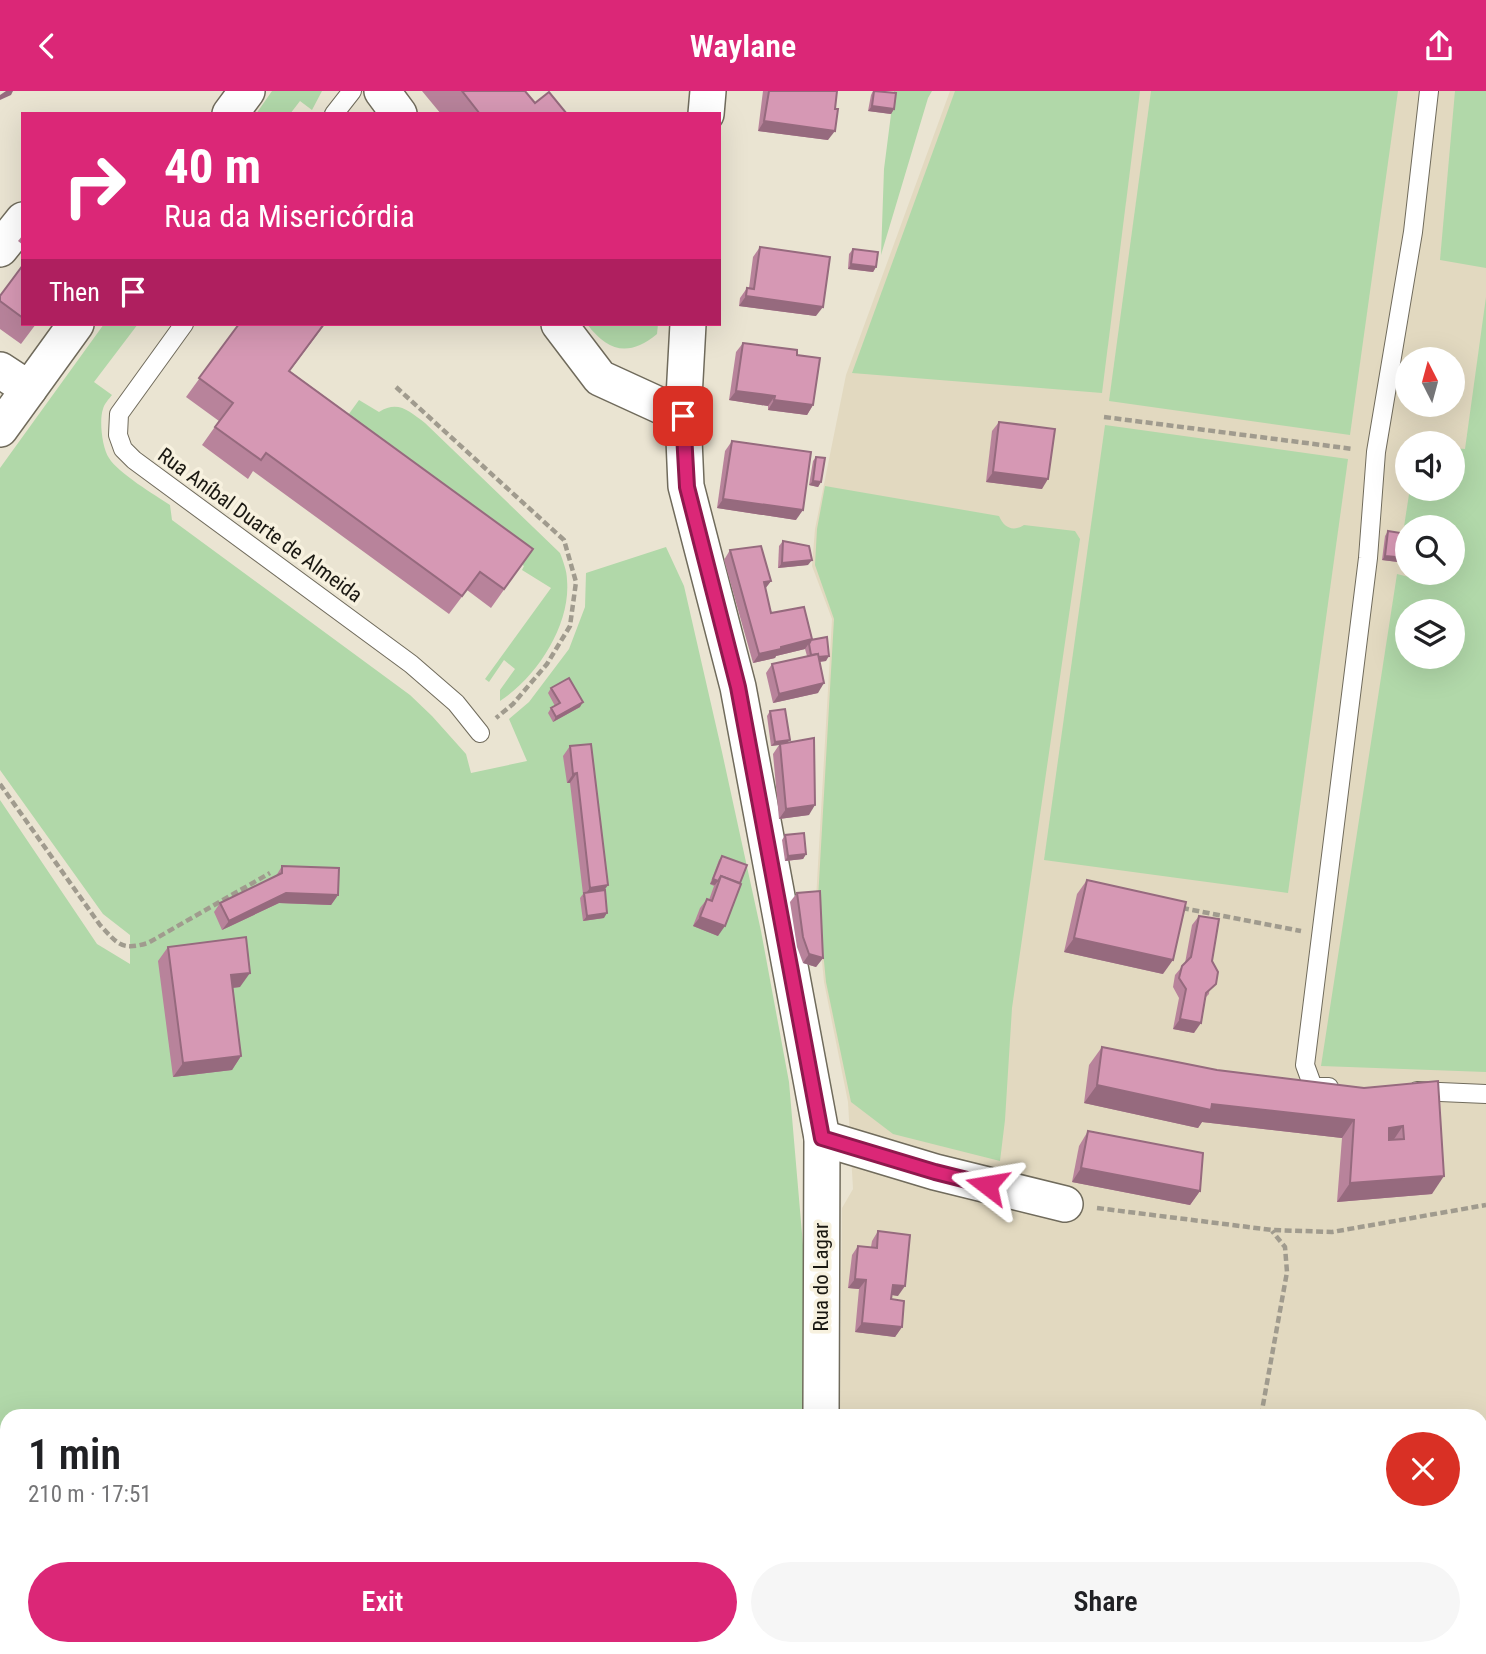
<!DOCTYPE html>
<meta charset="utf-8">
<style>
:root{--surface:#fff;--page:#f6f6f6;--text:#202124;--muted:#757577;--accent:#db2777}
body{margin:0;font-family:"Roboto Condensed",sans-serif;background:var(--page);color:var(--text);height:100vh;display:flex;flex-direction:column;font-size:26px;white-space:nowrap}
*{box-sizing:border-box;margin:0}
p{font-size:23px;color:var(--muted)}
.icon{flex:none;width:38px;height:38px;fill:none;stroke:currentColor;stroke-width:2;stroke-linecap:round;stroke-linejoin:round}
.map{position:relative;flex:1;overflow:hidden}
.sheet{position:absolute;left:0px;top:1318px;width:1488px;height:247px;display:flex;flex-direction:column;background:var(--surface);border-radius:21px 21px 0 0;box-shadow:0 7px 28px #0002}
.sheet>*{flex:none}
.top-card{position:absolute;left:21px;top:21px;width:700px;height:214px;border-radius:0px;box-shadow:0 7px 28px #0002;background:#db2777;color:#fff;overflow:hidden}
.needle{width:46px;rotate:354deg}
.fabs{position:absolute;left:1395px;top:256px;display:grid;gap:14px}
.fabs a{display:grid;place-items:center;width:70px;height:70px;border-radius:50%;background:var(--surface);box-shadow:0 7px 28px #0002;font-size:35px}
.pin{position:absolute;display:grid;place-items:center;width:60px;height:60px;color:#fff;margin:-30px;border-radius:14px;box-shadow:0 4px 10px #0006}
.me{position:absolute;width:77px;margin:-38px;rotate:284deg;stroke-linejoin:round;filter:drop-shadow(0 0 5px #0008)}
.turn{display:flex;align-items:center;gap:24px;height:147px;padding:0 28px;font-size:32px}
.turn .icon{width:91px;height:91px;stroke-width:2.5}
.turn b{display:block;font-size:49px;line-height:60px}
.then{display:flex;align-items:center;height:66px;padding:0 28px;background:#0003;gap:14px;font-size:26px}
.round{display:grid;place-items:center;flex:none;width:74px;height:74px;border-radius:37px;background:var(--page)}
.head{display:flex;align-items:center;justify-content:space-between;height:119px;padding:0 28px}
h1{font-size:42px;font-weight:600;line-height:52px}
.button{display:flex;gap:14px;margin-top:auto;padding:14px 28px}
.button a{flex:1;height:80px;border-radius:42px;background:var(--accent);color:#fff;font-size:28px;font-weight:600;line-height:80px;text-align:center}
.button a+a{background:var(--page);color:var(--text)}
header{display:flex;justify-content:space-between;align-items:center;height:91px;padding:0 28px;background:var(--accent);color:#fff;font-size:32px;font-weight:600}
.map>svg:first-child{display:block}
.built{fill:#e2d9c0;fill-rule:evenodd}
.green{fill:#b1d8a9;fill-rule:evenodd}
.lines{fill:none;stroke-linecap:round;stroke-linejoin:round}
.stream{stroke:#71bfd4;stroke-width:9}
.lane-casing{stroke:#706b5c;stroke-width:20}
.street-casing{stroke:#706b5c;stroke-width:38}
.path{stroke:#a09b8e;stroke-width:4.5;stroke-dasharray:7 3.5;stroke-linecap:butt}
.lane{stroke:#fff;stroke-width:18}
.street{stroke:#fff;stroke-width:35}
.wall{fill:#b8839b}
.shaded-wall{fill:#966a7e}
.building{fill:#d698b4;stroke:#966a7e;stroke-width:2;fill-rule:evenodd}
.route-casing{stroke:#8e194d;stroke-width:18}
.route{stroke:#db2777;stroke-width:12}
.labels{text-anchor:middle;stroke-width:7;stroke-linejoin:round;paint-order:stroke}
.street-label{font-size:21px;fill:#191711;stroke:#f7f1df}
</style>
<header><svg class="icon" aria-label="back" viewBox="0 0 24 24"><path d="M15 5l-7 7 7 7"/></svg>Waylane<svg class="icon" aria-label="share" viewBox="0 0 24 24"><path d="M12 15V3M7 8l5-5 5 5M5 13v7h14v-7"/></svg></header>
<div class="map">
<svg width="1486" height="1563" viewBox="0 0 1486 1563">
<rect width="100%" height="100%" fill="#eae4d2"/>
<g class="built">
<path d="M 950,0 L 1486,0 L 1486,1361 L 1481,1368 L 1480,1325 L 840,1325 L 842,1117 L 853,1098 L 848,1011 L 824,891 L 816,808 L 832,528 L 812,475 L 815,438 L 846,284 ZM 1407,268 L 1452,268 L 1452,313 L 1407,313 ZM 1407,352 L 1452,352 L 1452,397 L 1407,397 ZM 1407,436 L 1452,436 L 1452,481 L 1407,481 ZM 1407,520 L 1452,520 L 1452,565 L 1407,565 Z"/>
<path d="M 848,1558 L 1419,1558 L 1417,1563 L 849,1563 Z"/>
</g>
<g class="green">
<path d="M 272,0 L 322,0 L 312,19 L 300,10 L 290,23 L 256,23 Z"/>
<path d="M 894,0 L 932,0 L 928,7 L 881,164 L 884,78 Z"/>
<path d="M 955,0 L 1140,0 L 1102,302 L 852,282 Z"/>
<path d="M 1151,0 L 1398,0 L 1350,344 L 1109,310 Z"/>
<path d="M 1455,0 L 1486,0 L 1486,177 L 1440,169 Z"/>
<path d="M 1486,206 L 1486,981 L 1321,975 L 1397,483 L 1409,486 L 1410,481 L 1452,481 L 1452,436 L 1407,436 L 1407,443 L 1403,442 L 1410,397 L 1452,397 L 1453,357 L 1465,358 ZM 1407,520 L 1452,520 L 1452,565 L 1407,565 Z"/>
<path d="M 104,233 L 138,233 L 94,291 L 112,304 C 109,308 104,313 103,318 C 99,329 102,357 109,367 C 118,382 155,404 170,414 L 172,429 L 410,604 L 432,625 L 466,663 L 471,682 L 527,670 L 509,628 L 529,611 L 569,558 L 585,516 L 586,482 L 666,456 L 684,495 L 722,661 L 761,840 L 789,991 L 804,1166 L 805,1325 L 7,1325 L 7,1558 L 803,1558 L 804,1563 L 0,1563 L 0,709 L 97,853 L 130,873 L 130,844 L 103,823 L 0,679 L 0,377 Z"/>
<path d="M 587,233 L 658,233 L 657,243 C 629,266 608,261 587,233 Z"/>
<path d="M 359,309 L 379,321 C 398,309 409,320 425,332 L 560,462 C 563,470 567,480 567,489 C 571,534 537,586 500,610 L 500,599 L 515,578 L 504,569 L 489,591 L 485,588 L 551,497 L 522,479 L 524,475 L 338,338 Z"/>
<path d="M 1105,334 L 1348,368 L 1288,802 L 1044,769 Z"/>
<path d="M 825,395 L 999,425 C 1004,437 1013,441 1024,434 L 1075,440 L 1080,448 L 1012,917 L 1005,1029 L 1000,1070 L 893,1043 L 851,1011 L 826,891 L 818,808 L 834,528 L 815,474 L 817,438 Z"/>
<path d="M 1486,1376 L 1486,1563 L 1426,1563 L 1428,1558 L 1480,1558 L 1480,1383 Z"/>
</g>
<g class="lines">
<g class="stream">
<path d="M 1480,1450 L 1486,1436"/>
<path d="M 1439,1563 L 1441,1558"/>
</g>
<defs>
<g id="lane">
<path d="M 334,23 L 352,0"/>
<path d="M 184,233 L 119,323 L 118,344 L 123,358 L 134,369 L 411,573 L 456,612 L 480,642"/>
<path d="M 1329,996 L 1313,996 L 1305,974 L 1368,467 L 1376,361 L 1413,141 L 1429,0"/>
<path d="M 1417,1000 L 1486,1003"/>
</g>
<g id="street">
<path d="M 382,0 L 399,23"/>
<path d="M 230,23 L 247,0"/>
<path d="M 706,23 L 708,0"/>
<path d="M 0,158 L 23,129"/>
<path d="M 559,233 L 600,287 L 683,325"/>
<path d="M 688,233 L 683,325 L 686,395 L 738,596 L 822,1047 L 821,1325"/>
<path d="M 0,279 L 29,298 L 76,233"/>
<path d="M 0,338 L 29,298"/>
<path d="M 822,1047 L 935,1081 L 1065,1113"/>
<path d="M 823,1558 L 823,1563"/>
</g>
</defs>
<use href="#lane" class="lane-casing"/>
<use href="#street" class="street-casing"/>
<g class="path">
<path d="M 396,296 L 564,449 L 576,491 L 570,535 L 547,573 L 513,613 L 496,627"/>
<path d="M 1104,326 L 1353,358"/>
<path d="M 0,693 L 100,834 C 118,853 121,860 148,852 L 270,782"/>
<path d="M 1182,817 L 1301,840"/>
<path d="M 1097,1117 L 1272,1139 L 1332,1141 L 1486,1114"/>
<path d="M 1261,1325 L 1287,1181 L 1285,1156 L 1272,1140"/>
<path d="M 1188,1559 L 1189,1558"/>
</g>
<use href="#lane" class="lane"/>
<use href="#street" class="street"/>
</g>
<g class="wall">
<path d="M 422,0 L 525,0 L 535,12 L 567,23 L 441,23 Z"/>
<path d="M 763,0 L 837,0 L 828,49 L 758,40 Z"/>
<path d="M 873,0 L 881,0 L 894,18 L 891,23 L 868,20 L 871,4 Z"/>
<path d="M 23,144 L 23,154 L 18,150 Z"/>
<path d="M 760,156 L 816,225 L 739,215 L 740,207 L 747,197 L 749,197 L 753,166 Z"/>
<path d="M 853,158 L 876,176 L 873,181 L 848,178 L 849,163 Z"/>
<path d="M 23,174 L 23,233 L 36,233 L 21,253 L 0,238 L 0,205 Z"/>
<path d="M 239,233 L 325,233 L 290,280 L 533,458 L 491,517 L 467,499 L 449,523 L 253,380 L 248,388 L 202,354 L 219,330 L 186,306 Z"/>
<path d="M 743,252 L 797,264 L 813,314 L 807,324 L 768,319 L 768,315 L 729,309 L 736,261 Z"/>
<path d="M 999,331 L 1042,398 L 986,391 L 992,340 Z"/>
<path d="M 732,350 L 796,429 L 717,417 L 725,360 Z"/>
<path d="M 816,366 L 821,391 L 818,396 L 809,394 L 813,370 Z"/>
<path d="M 1388,440 L 1406,472 L 1382,469 L 1385,445 Z"/>
<path d="M 783,450 L 808,474 L 778,477 L 779,455 Z"/>
<path d="M 730,459 L 771,490 L 765,498 L 771,522 L 812,548 L 826,570 L 819,571 L 818,602 L 773,612 L 766,582 L 772,573 L 807,565 L 805,558 L 776,565 L 775,567 L 753,572 L 724,469 Z"/>
<path d="M 551,597 L 580,616 L 553,631 L 548,622 L 551,617 L 555,615 L 548,602 Z"/>
<path d="M 770,620 L 787,652 L 809,724 L 779,728 L 773,663 L 779,654 L 771,655 L 767,625 Z"/>
<path d="M 570,655 L 605,799 L 604,827 L 583,830 L 580,807 L 583,803 L 570,692 L 567,692 L 563,665 Z"/>
<path d="M 785,744 L 806,763 L 803,768 L 785,770 L 782,749 Z"/>
<path d="M 722,765 L 718,845 L 693,835 L 700,817 L 707,808 L 709,809 L 714,795 L 710,793 L 719,769 Z"/>
<path d="M 282,775 L 338,804 L 331,814 L 279,812 L 222,839 L 214,821 L 220,812 L 276,785 Z"/>
<path d="M 1087,789 L 1163,883 L 1064,861 L 1077,803 Z"/>
<path d="M 797,802 L 823,867 L 816,876 L 803,872 L 797,856 L 790,811 Z"/>
<path d="M 1199,825 L 1212,870 L 1209,903 L 1206,906 L 1194,942 L 1173,938 L 1179,907 L 1173,896 L 1175,884 L 1185,872 L 1192,834 Z"/>
<path d="M 168,856 L 240,896 L 233,897 L 241,965 L 232,979 L 173,986 L 158,870 Z"/>
<path d="M 1102,956 L 1217,979 L 1364,997 L 1438,990 L 1432,1103 L 1337,1111 L 1342,1047 L 1202,1031 L 1198,1037 L 1084,1012 L 1089,974 Z"/>
<path d="M 1088,1040 L 1200,1100 L 1190,1114 L 1072,1091 L 1079,1055 Z"/>
<path d="M 878,1140 L 898,1205 L 892,1204 L 891,1208 L 902,1236 L 895,1246 L 855,1241 L 859,1198 L 848,1197 L 852,1164 L 858,1155 L 871,1156 L 872,1150 Z"/>
</g>
<g class="shaded-wall">
<path d="M 6,0 L 13,0 L 11,4 L 0,9 L 0,4 Z"/>
<path d="M 872,15 L 894,18 L 891,23 L 868,20 Z"/>
<path d="M 764,30 L 835,40 L 828,49 L 758,40 Z"/>
<path d="M 851,173 L 876,176 L 873,181 L 848,178 Z"/>
<path d="M 746,205 L 823,216 L 816,225 L 739,215 Z"/>
<path d="M 736,300 L 775,305 L 768,315 L 729,309 Z"/>
<path d="M 774,309 L 813,314 L 807,324 L 768,319 Z"/>
<path d="M 993,381 L 1048,388 L 1042,398 L 986,391 Z"/>
<path d="M 813,390 L 821,391 L 818,396 L 809,394 Z"/>
<path d="M 723,408 L 803,419 L 796,429 L 717,417 Z"/>
<path d="M 1385,465 L 1407,467 L 1407,471 L 1406,472 L 1382,469 Z"/>
<path d="M 812,469 L 808,474 L 778,477 L 782,472 Z"/>
<path d="M 771,490 L 764,499 L 764,491 Z"/>
<path d="M 812,548 L 805,558 L 776,565 L 775,567 L 753,572 L 759,563 L 781,556 Z"/>
<path d="M 829,565 L 826,570 L 808,572 L 812,568 Z"/>
<path d="M 824,592 L 818,602 L 773,612 L 779,603 Z"/>
<path d="M 583,611 L 580,616 L 553,631 L 556,626 Z"/>
<path d="M 790,649 L 786,653 L 771,655 L 775,651 Z"/>
<path d="M 577,682 L 570,692 L 567,692 L 573,683 Z"/>
<path d="M 815,714 L 809,724 L 779,728 L 786,718 Z"/>
<path d="M 806,763 L 803,768 L 785,770 L 788,765 Z"/>
<path d="M 713,788 L 718,790 L 715,794 L 710,793 Z"/>
<path d="M 608,794 L 601,804 L 583,806 L 590,797 Z"/>
<path d="M 286,802 L 338,804 L 331,814 L 279,812 L 222,839 L 229,830 Z"/>
<path d="M 607,822 L 604,827 L 583,830 L 587,825 Z"/>
<path d="M 700,826 L 725,835 L 718,845 L 693,835 Z"/>
<path d="M 1074,847 L 1173,869 L 1163,883 L 1064,861 Z"/>
<path d="M 809,863 L 823,867 L 816,876 L 803,872 Z"/>
<path d="M 250,882 L 240,896 L 222,898 L 231,884 Z"/>
<path d="M 1180,928 L 1201,932 L 1194,942 L 1173,938 Z"/>
<path d="M 241,965 L 232,979 L 173,986 L 183,972 Z"/>
<path d="M 1097,994 L 1354,1029 L 1342,1047 L 1202,1031 L 1198,1037 L 1084,1012 Z"/>
<path d="M 1403,1035 L 1390,1054 L 1389,1037 Z"/>
<path d="M 1081,1077 L 1200,1100 L 1190,1114 L 1072,1091 Z"/>
<path d="M 1444,1085 L 1432,1103 L 1337,1111 L 1350,1092 Z"/>
<path d="M 855,1188 L 866,1189 L 859,1198 L 848,1197 Z"/>
<path d="M 893,1194 L 905,1195 L 898,1205 L 886,1203 Z"/>
<path d="M 862,1232 L 902,1236 L 895,1246 L 855,1241 Z"/>
</g>
<g class="building">
<path d="M 462,0 L 525,0 L 535,12 L 549,1 L 567,23 L 480,23 Z"/>
<path d="M 769,0 L 837,0 L 835,18 L 838,18 L 835,40 L 764,30 Z"/>
<path d="M 874,0 L 896,2 L 894,18 L 872,15 Z"/>
<path d="M 760,156 L 830,166 L 823,216 L 746,205 L 747,197 L 754,198 Z"/>
<path d="M 853,158 L 878,161 L 876,176 L 851,173 Z"/>
<path d="M 23,174 L 23,227 L 0,210 L 0,205 Z"/>
<path d="M 239,233 L 324,233 L 289,280 L 533,458 L 504,498 L 480,481 L 462,505 L 266,362 L 261,369 L 215,336 L 233,312 L 199,287 Z"/>
<path d="M 743,252 L 797,259 L 797,264 L 820,267 L 813,314 L 774,309 L 775,305 L 736,300 Z"/>
<path d="M 999,331 L 1055,338 L 1048,388 L 993,381 Z"/>
<path d="M 732,350 L 811,361 L 803,419 L 723,408 Z"/>
<path d="M 816,366 L 825,367 L 821,391 L 813,390 Z"/>
<path d="M 1388,440 L 1407,443 L 1407,467 L 1385,465 Z"/>
<path d="M 783,450 L 809,455 L 812,469 L 782,472 Z"/>
<path d="M 761,455 L 771,490 L 764,491 L 771,522 L 804,516 L 812,548 L 781,556 L 781,558 L 759,563 L 730,459 Z"/>
<path d="M 827,546 L 829,565 L 818,566 L 818,563 L 811,564 L 809,553 L 811,549 Z"/>
<path d="M 818,563 L 824,592 L 779,603 L 772,573 Z"/>
<path d="M 569,587 L 583,611 L 556,626 L 551,617 L 560,612 L 551,597 Z"/>
<path d="M 785,618 L 790,649 L 775,651 L 770,620 Z"/>
<path d="M 814,647 L 815,714 L 786,718 L 780,653 Z"/>
<path d="M 591,653 L 608,794 L 590,797 L 577,682 L 573,683 L 570,655 Z"/>
<path d="M 804,742 L 806,763 L 788,765 L 785,744 Z"/>
<path d="M 722,765 L 747,774 L 740,792 L 721,785 L 718,790 L 713,788 Z"/>
<path d="M 282,775 L 339,777 L 338,804 L 286,802 L 229,830 L 220,812 L 282,782 Z"/>
<path d="M 721,785 L 741,793 L 725,835 L 700,826 L 707,808 L 712,810 Z"/>
<path d="M 1087,789 L 1186,811 L 1173,869 L 1074,847 Z"/>
<path d="M 605,799 L 607,822 L 587,825 L 584,802 Z"/>
<path d="M 820,800 L 823,867 L 809,863 L 803,846 L 797,802 Z"/>
<path d="M 1199,825 L 1219,828 L 1212,870 L 1218,881 L 1216,893 L 1206,902 L 1201,932 L 1180,928 L 1186,898 L 1179,887 L 1182,875 L 1191,866 Z"/>
<path d="M 246,846 L 250,882 L 231,884 L 241,965 L 183,972 L 168,856 Z"/>
<path d="M 1102,956 L 1217,979 L 1364,997 L 1438,990 L 1444,1085 L 1350,1092 L 1354,1029 L 1212,1013 L 1211,1019 L 1097,994 ZM 1403,1035 L 1404,1048 L 1389,1049 L 1389,1037 Z"/>
<path d="M 1088,1040 L 1203,1062 L 1200,1100 L 1081,1077 Z"/>
<path d="M 878,1140 L 910,1144 L 905,1195 L 893,1194 L 891,1208 L 904,1210 L 902,1236 L 862,1232 L 866,1189 L 855,1188 L 858,1155 L 877,1157 Z"/>
<path d="M 1185,1320 L 1204,1325 L 1184,1325 Z"/>
<path d="M 1104,1322 L 1116,1325 L 1103,1325 Z"/>
</g>
<g class="lines">
<defs>
<path id="route" d="M 683,325 L 687,396 L 738,596 L 822,1047 L 935,1081 L 987,1094"/>
</defs>
<use href="#route" class="route-casing"/>
<use href="#route" class="route"/>
</g>
<g class="labels">
<g class="street-label">
<text transform="translate(260 434) rotate(36)" y="7">Rua Aníbal Duarte de Almeida</text>
<text transform="translate(821 1186) rotate(-90)" y="7">Rua do Lagar</text>
</g>
</g>
</svg>
<div class="fabs">
<a><svg class="needle" viewBox="-14 -14 28 28"><path d="M0-13l5 13h-10z" fill="#e53935"/><path d="M0 13l5-13h-10z" fill="#757577"/></svg></a>
<a><svg class="icon" aria-label="sound" viewBox="0 0 24 24"><path d="M4 9h4l5-4v14l-5-4H4zM17 9q2 3 0 6"/></svg></a>
<a><svg class="icon" aria-label="search" viewBox="0 0 24 24"><circle cx="10" cy="10" r="6"/><path d="M15 15l6 6"/></svg></a>
<a><svg class="icon" aria-label="layers" viewBox="0 0 24 24"><path d="M12 4l9 5-9 5-9-5zM3 14l9 5 9-5"/></svg></a>
</div>
<div class="pin" style="left:683px;top:325px;background:#d93025"><svg class="icon" aria-label="arrive" viewBox="0 0 24 24"><path d="M6 21V4h12l-3 4 3 4H6"/></svg></div>
<svg class="me" style="left:987px;top:1094px" viewBox="-20 -20 40 40"><path d="M0-17L14 15 0 8-14 15z" fill="#db2777" stroke="#fff" stroke-width="4"/></svg>
<div class="top-card">
<div class="turn"><svg class="icon" aria-label="right" viewBox="0 0 24 24"><path d="M7 20v-9h11M14 6l5 5-5 5"/></svg><div><b>40 m</b>Rua da Misericórdia</div></div>
<div class="then">Then<svg class="icon" aria-label="arrive" viewBox="0 0 24 24"><path d="M6 21V4h12l-3 4 3 4H6"/></svg></div>
</div>
<section class="sheet">
<div class="head"><div><h1>1 min</h1><p>210 m · 17:51</p></div><a class="round" style="background:#d93025;color:#fff"><svg class="icon" aria-label="close" viewBox="0 0 24 24"><path d="M6 6l12 12M18 6L6 18"/></svg></a></div>
<div class="button"><a>Exit</a><a>Share</a></div>
</section>
</div>
